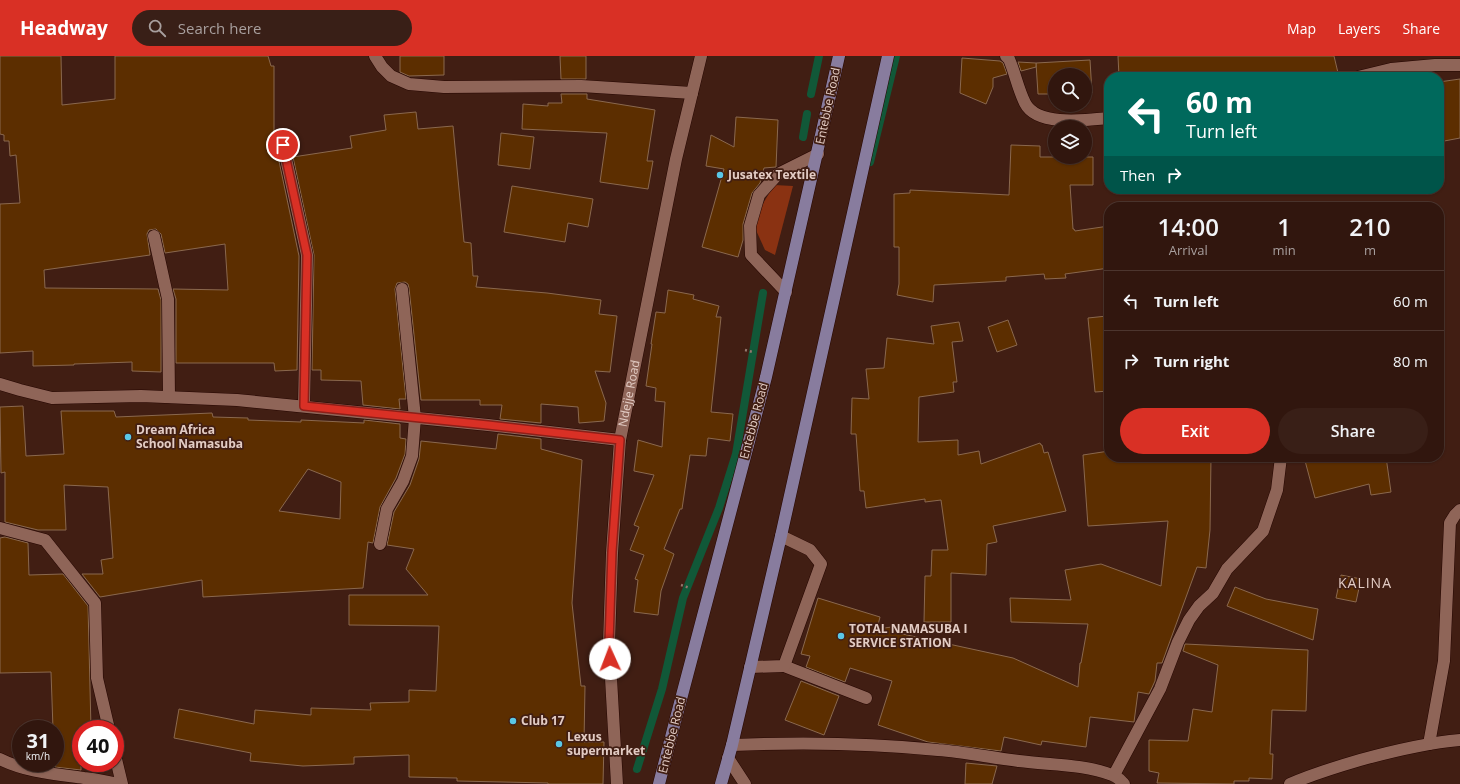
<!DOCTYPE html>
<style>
:root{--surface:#31160e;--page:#391f17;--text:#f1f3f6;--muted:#a89f9e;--line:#4c352e;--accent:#d93025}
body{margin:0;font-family:"Open Sans",sans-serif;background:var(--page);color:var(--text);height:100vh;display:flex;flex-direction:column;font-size:15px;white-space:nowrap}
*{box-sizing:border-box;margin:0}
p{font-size:13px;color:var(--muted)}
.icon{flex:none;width:22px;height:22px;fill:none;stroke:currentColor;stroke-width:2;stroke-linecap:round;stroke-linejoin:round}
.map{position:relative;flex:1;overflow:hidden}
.drawer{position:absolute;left:1104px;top:146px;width:340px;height:260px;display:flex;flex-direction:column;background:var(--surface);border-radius:16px;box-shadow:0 1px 3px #0004,0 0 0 1px var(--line)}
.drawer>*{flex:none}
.hud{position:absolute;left:1104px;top:16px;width:340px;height:122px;border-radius:16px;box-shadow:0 1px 3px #0004,0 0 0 1px var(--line);background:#00695c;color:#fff;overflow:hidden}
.buttons{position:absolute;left:1048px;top:12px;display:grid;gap:8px}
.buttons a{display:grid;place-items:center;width:44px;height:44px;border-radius:50%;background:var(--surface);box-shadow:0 1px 3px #0004,0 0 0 1px var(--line);font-size:20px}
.speed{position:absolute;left:12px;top:664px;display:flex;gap:8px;font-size:20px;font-weight:700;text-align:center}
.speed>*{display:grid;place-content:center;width:52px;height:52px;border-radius:50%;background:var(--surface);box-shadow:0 1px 3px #0004,0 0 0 1px var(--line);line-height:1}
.speed small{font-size:10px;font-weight:400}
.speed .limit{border:6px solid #d22;background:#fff;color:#111}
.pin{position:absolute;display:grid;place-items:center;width:34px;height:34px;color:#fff;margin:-17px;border:2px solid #fff;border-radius:50%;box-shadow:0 1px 4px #0007}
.me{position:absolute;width:44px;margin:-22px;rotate:358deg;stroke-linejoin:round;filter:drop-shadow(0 0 3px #0008)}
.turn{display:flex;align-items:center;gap:14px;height:84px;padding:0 16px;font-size:18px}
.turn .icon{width:52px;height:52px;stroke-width:2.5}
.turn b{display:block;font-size:28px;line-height:34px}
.then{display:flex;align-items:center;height:38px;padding:0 16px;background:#0003;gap:8px;font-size:15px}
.eta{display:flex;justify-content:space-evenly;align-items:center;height:68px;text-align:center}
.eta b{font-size:24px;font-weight:600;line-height:28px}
.cta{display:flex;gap:8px;margin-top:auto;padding:8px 16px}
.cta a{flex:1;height:46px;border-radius:24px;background:var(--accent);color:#fff;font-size:16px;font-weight:600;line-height:46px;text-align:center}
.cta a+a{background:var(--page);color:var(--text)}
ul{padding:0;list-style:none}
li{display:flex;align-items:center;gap:12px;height:60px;padding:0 16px;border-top:1px solid var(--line)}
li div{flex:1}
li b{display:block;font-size:15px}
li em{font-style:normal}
header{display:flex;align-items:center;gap:24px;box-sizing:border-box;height:56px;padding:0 20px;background:var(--accent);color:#fff}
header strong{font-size:19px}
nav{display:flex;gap:22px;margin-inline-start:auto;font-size:14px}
.search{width:280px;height:36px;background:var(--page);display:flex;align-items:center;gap:10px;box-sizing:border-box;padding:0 14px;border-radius:22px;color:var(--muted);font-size:15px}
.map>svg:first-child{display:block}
.green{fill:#8a3212}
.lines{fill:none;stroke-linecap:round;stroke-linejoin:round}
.stream{stroke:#115838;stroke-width:8}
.building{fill:#5c2e00;stroke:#8a684e;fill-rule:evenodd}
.minor-casing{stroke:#260600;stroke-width:13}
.major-casing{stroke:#260600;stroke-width:13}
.path{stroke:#95786f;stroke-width:2.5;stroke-dasharray:2 3;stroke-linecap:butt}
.minor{stroke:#8f6558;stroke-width:12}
.major{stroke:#887c9e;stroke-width:12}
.route-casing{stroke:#8d1f18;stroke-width:10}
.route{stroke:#d93025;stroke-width:7}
.poi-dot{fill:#5ac8e6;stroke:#411e13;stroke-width:1.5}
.labels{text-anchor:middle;stroke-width:3.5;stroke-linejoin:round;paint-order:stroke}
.street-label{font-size:12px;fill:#e3ccc4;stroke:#411e13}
.poi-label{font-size:12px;font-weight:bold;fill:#e3ccc4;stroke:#411e13;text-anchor:start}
.quarter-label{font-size:14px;letter-spacing:1px;fill:#e3ccc4;stroke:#411e13}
</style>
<header>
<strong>Headway</strong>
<div class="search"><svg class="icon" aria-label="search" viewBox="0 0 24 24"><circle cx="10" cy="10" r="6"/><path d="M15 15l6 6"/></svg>Search here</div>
<nav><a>Map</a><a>Layers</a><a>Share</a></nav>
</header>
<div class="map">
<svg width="1460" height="728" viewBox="0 0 1460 728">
<rect width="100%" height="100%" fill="#411e13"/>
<path class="green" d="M 774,129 L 793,130 L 775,199 L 765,194 L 755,172 L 761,151 Z"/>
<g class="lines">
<g class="stream">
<path d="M 811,38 L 819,0"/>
<path d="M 803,81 L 807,58"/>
<path d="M 870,106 L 896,0"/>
<path d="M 637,713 L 662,633 L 683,542 L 719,452 L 736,398 L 763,237"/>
</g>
</g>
<g class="building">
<path d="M 0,0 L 61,0 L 62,49 L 115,43 L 115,0 L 268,0 L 271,10 L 274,10 L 274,75 L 277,75 L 278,84 L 276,91 L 299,200 L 297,314 L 275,315 L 274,307 L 176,307 L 176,243 L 173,233 L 228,234 L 225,188 L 165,197 L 161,178 L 156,173 L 149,174 L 147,178 L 150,199 L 44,214 L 45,232 L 158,233 L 161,244 L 161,316 L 132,315 L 132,306 L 74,308 L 74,309 L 33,310 L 33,295 L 0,297 L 0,148 L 20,147 L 16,99 L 10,100 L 9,85 L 4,85 L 4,79 L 0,78 Z"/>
<path d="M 400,0 L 444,0 L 444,19 L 409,20 L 400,16 Z"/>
<path d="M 560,0 L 586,0 L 586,23 L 561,23 Z"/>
<path d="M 1118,0 L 1334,0 L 1339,21 L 1119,21 Z"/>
<path d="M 962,2 L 1000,5 L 1003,7 L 1007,18 L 993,22 L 993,31 L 986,48 L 960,37 Z"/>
<path d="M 1090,4 L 1092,37 L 1085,37 L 1085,19 L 1055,19 L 1055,38 L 1038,38 L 1036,7 Z"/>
<path d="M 1018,6 L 1036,7 L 1036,11 L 1021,15 Z"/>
<path d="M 1460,23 L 1460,82 L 1439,86 L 1439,26 Z"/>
<path d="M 561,38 L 587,38 L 587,43 L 655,54 L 647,105 L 653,105 L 648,133 L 600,126 L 607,77 L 522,73 L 523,48 L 548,50 L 548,47 L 562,47 Z"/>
<path d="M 416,56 L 418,73 L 453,70 L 464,186 L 471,187 L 473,220 L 478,220 L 476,231 L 547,237 L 601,244 L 599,258 L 617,260 L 610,316 L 595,315 L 606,347 L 604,365 L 579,367 L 578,351 L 541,348 L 541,367 L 500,363 L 502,349 L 480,349 L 480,344 L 421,344 L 409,232 L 408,228 L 405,226 L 397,227 L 395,233 L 406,343 L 399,343 L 400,353 L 363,349 L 361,325 L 321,324 L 321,314 L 312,314 L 314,199 L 293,101 L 352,92 L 350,80 L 386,74 L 384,59 Z"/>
<path d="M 736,61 L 778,64 L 776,111 L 764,112 L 760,127 L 752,137 L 743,168 L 743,184 L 738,201 L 702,191 L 724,113 L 706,110 L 711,79 L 734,91 Z"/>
<path d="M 501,77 L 534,81 L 530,113 L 498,109 Z"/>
<path d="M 1011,89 L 1040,90 L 1040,101 L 1093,101 L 1093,129 L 1070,129 L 1073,173 L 1074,173 L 1075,175 L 1109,170 L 1109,212 L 1065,218 L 1066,222 L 1045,223 L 1044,218 L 1006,221 L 1006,225 L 934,229 L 933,246 L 897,239 L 899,228 L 899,191 L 894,191 L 894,138 L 910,137 L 910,134 L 1009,139 Z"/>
<path d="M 512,130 L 593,143 L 588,171 L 568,167 L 565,186 L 504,176 Z"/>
<path d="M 668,234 L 694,239 L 693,243 L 719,250 L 716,261 L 721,261 L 711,356 L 733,358 L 730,385 L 708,382 L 706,400 L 690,399 L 682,453 L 680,453 L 664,493 L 674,498 L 661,535 L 658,559 L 634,556 L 638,524 L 635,523 L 644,499 L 630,494 L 639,471 L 634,469 L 654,419 L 634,415 L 634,414 L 638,384 L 662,391 L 665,346 L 655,345 L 656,332 L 646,330 L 652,288 L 651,288 L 656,256 L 665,257 Z"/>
<path d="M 1107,260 L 1109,277 L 1109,335 L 1095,336 L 1088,262 Z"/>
<path d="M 1008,264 L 1017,289 L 997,296 L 988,271 Z"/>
<path d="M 959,266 L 963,285 L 952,286 L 957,326 L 953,326 L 954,336 L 919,341 L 918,386 L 958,384 L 958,399 L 979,395 L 981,408 L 1040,387 L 1041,389 L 1042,389 L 1044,397 L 1048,396 L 1066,455 L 993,470 L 997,486 L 987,488 L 986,519 L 951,517 L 951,566 L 924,566 L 925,520 L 931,520 L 932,494 L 948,494 L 941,444 L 925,446 L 925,443 L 866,452 L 864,435 L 860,435 L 856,378 L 851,378 L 852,342 L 869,343 L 866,313 L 884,312 L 887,282 L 934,288 L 931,270 Z"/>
<path d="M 23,350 L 26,400 L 64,398 L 61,355 L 114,355 L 116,361 L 212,357 L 213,361 L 248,362 L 248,364 L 301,366 L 301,364 L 364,367 L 364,364 L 400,368 L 400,382 L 406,383 L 405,398 L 396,422 L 380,451 L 373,487 L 368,486 L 363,532 L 203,541 L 202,524 L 100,541 L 82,518 L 103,518 L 101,504 L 113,502 L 108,431 L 64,429 L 66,474 L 38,474 L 5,466 L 5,416 L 1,417 L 0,351 ZM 308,413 L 341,426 L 340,463 L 279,455 Z"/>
<path d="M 498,378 L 541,383 L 541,393 L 582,404 L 572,547 L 581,630 L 585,630 L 584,686 L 604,686 L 603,728 L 548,728 L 548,727 L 457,725 L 457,722 L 409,721 L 409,699 L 354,701 L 354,708 L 303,710 L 250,705 L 251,697 L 174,682 L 179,653 L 254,668 L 255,654 L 311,659 L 311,652 L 371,654 L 370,647 L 409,646 L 409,634 L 436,635 L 439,570 L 349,569 L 349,539 L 428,539 L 406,513 L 414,493 L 387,489 L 394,456 L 410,429 L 419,403 L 421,385 L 496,393 Z"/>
<path d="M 1109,395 L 1109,401 L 1211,401 L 1210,474 L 1206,512 L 1197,511 L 1162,607 L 1157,607 L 1155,625 L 1149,638 L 1138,636 L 1134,666 L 1090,661 L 1086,691 L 1042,685 L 1041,689 L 1004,681 L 1001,695 L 928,686 L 878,669 L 892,625 L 850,612 L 845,626 L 806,611 L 810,600 L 801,598 L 818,542 L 880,561 L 877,573 L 899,570 L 898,577 L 1013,602 L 1078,631 L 1080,607 L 1081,607 L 1088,568 L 1011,566 L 1010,542 L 1071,544 L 1065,514 L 1101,508 L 1161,530 L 1168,465 L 1088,470 L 1083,399 Z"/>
<path d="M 1304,401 L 1386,401 L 1391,436 L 1371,439 L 1369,428 L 1315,442 Z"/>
<path d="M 5,481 L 28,487 L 29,519 L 63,518 L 88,550 L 91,673 L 81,673 L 81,714 L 55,711 L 55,673 L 53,673 L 51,616 L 0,617 L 0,482 Z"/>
<path d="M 1341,519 L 1361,523 L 1356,546 L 1336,542 Z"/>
<path d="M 1235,531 L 1266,543 L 1318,553 L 1313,584 L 1227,550 Z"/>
<path d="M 1185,588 L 1308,594 L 1306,655 L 1272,654 L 1270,698 L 1273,698 L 1272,723 L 1249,722 L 1249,725 L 1234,725 L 1234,728 L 1157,727 L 1159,717 L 1149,715 L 1149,684 L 1188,685 L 1193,653 L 1212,656 L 1218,609 L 1183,595 Z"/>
<path d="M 801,625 L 839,640 L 824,679 L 785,664 Z"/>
<path d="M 966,707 L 997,710 L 992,728 L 965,728 Z"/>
</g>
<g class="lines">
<defs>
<g id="minor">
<path d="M 375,0 L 382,11 L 391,20 L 409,28 L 444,31 L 581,30 L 692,37"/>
<path d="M 1006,0 L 1009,3 C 1015,17 1018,33 1025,47 C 1037,71 1087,64 1109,62"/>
<path d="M 1358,21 L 1391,13 L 1435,9 L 1460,9"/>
<path d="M 283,89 L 307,199 L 304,350"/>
<path d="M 154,180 L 168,243 L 169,341"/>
<path d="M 786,236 L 751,199 L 750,170 L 759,139 L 778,118 L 818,98"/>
<path d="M 0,328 L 20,334 L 52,342 L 141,340 L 237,344 L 488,369 L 620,384"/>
<path d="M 0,472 L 45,484 L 95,547 L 97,622 L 109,673"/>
<path d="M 380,488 L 387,453 L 403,425 L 412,400 L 415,362 L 402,233"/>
<path d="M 784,610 L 866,642"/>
<path d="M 750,611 L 784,610 L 821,508 L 810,494 L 781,480"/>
<path d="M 1429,688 L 1444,605 L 1450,467 L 1455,459 L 1460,454"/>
<path d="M 732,689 C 800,686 870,687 938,694 C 965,696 992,702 1019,705 C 1050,709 1084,708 1112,719 C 1117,720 1121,725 1124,728"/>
<path d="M 115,699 L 122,728"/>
<path d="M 728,702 L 745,728"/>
<path d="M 0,703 C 26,716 55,718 84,722 C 96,723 108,726 120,728"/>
<path d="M 1114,719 L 1160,633 L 1178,586 L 1189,564 L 1199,550 L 1213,537 L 1227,513 L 1263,475 L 1277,434 L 1281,401"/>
<path id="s1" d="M 617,728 L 609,587 L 612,497 L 620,384 L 676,103 L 701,0"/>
<path d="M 1290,728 C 1313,718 1336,711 1360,704 C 1393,695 1426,687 1460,684"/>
</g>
<g id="major">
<path d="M 659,728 L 676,662 L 766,321 L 839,0"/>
<path d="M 721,728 L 732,689 L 781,480 L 888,0"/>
</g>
</defs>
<use href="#minor" class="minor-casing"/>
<use href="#major" class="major-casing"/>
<g class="path">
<path d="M 745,294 L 753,296"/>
<path d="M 681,529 L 690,532"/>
</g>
<use href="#minor" class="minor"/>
<use href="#major" class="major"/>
</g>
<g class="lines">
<defs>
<path id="route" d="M 283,89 L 307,199 L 304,350 L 488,369 L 620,384 L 612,496 L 609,587 L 610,603"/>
</defs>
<use href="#route" class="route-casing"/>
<use href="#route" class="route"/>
</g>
<g class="poi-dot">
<circle cx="720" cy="119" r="4"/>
<circle cx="128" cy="381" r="4"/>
<circle cx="841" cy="580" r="4"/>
<circle cx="513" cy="665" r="4"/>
<circle cx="559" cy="688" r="4"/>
</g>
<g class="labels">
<g class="street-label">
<text transform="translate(828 50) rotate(-78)" y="4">Entebbe Road</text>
<text dy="4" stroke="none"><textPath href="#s1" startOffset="392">Ndejje Road</textPath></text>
<text transform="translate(754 365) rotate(-75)" y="4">Entebbe Road</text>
<text transform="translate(672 679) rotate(-76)" y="4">Entebbe Road</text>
</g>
<g class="poi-label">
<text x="728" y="123">Jusatex Textile</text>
<text x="136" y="378">Dream Africa<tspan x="136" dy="14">School Namasuba</tspan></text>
<text x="849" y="577">TOTAL NAMASUBA I<tspan x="849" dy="14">SERVICE STATION</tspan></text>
<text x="521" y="669">Club 17</text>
<text x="567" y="685">Lexus<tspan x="567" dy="14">supermarket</tspan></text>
</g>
<g class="quarter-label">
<text x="1365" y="532">KALINA</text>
</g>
</g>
</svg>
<div class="buttons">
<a><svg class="icon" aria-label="search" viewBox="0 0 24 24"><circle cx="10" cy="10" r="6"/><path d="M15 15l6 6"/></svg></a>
<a><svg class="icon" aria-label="layers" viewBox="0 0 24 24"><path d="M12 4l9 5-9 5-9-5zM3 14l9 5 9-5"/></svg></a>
</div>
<div class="speed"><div>31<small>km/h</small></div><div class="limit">40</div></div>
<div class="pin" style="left:283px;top:89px;background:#d93025"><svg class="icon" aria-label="arrive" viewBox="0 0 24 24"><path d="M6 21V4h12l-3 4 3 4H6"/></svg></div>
<svg class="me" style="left:610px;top:603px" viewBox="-20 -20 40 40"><circle r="19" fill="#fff"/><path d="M0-13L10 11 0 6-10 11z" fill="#d93025"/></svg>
<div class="hud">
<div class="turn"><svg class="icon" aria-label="left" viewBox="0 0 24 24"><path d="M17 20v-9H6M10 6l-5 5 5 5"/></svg><div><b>60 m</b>Turn left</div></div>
<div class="then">Then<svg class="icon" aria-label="right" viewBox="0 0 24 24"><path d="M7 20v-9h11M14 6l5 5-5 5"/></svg></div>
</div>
<section class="drawer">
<div class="eta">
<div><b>14:00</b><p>Arrival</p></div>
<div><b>1</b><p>min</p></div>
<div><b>210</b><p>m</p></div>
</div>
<ul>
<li><svg class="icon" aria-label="left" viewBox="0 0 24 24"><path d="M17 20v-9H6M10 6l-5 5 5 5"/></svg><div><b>Turn left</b></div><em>60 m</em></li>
<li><svg class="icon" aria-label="right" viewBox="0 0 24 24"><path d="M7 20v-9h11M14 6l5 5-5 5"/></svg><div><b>Turn right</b></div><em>80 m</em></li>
</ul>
<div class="cta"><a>Exit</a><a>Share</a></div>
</section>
</div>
